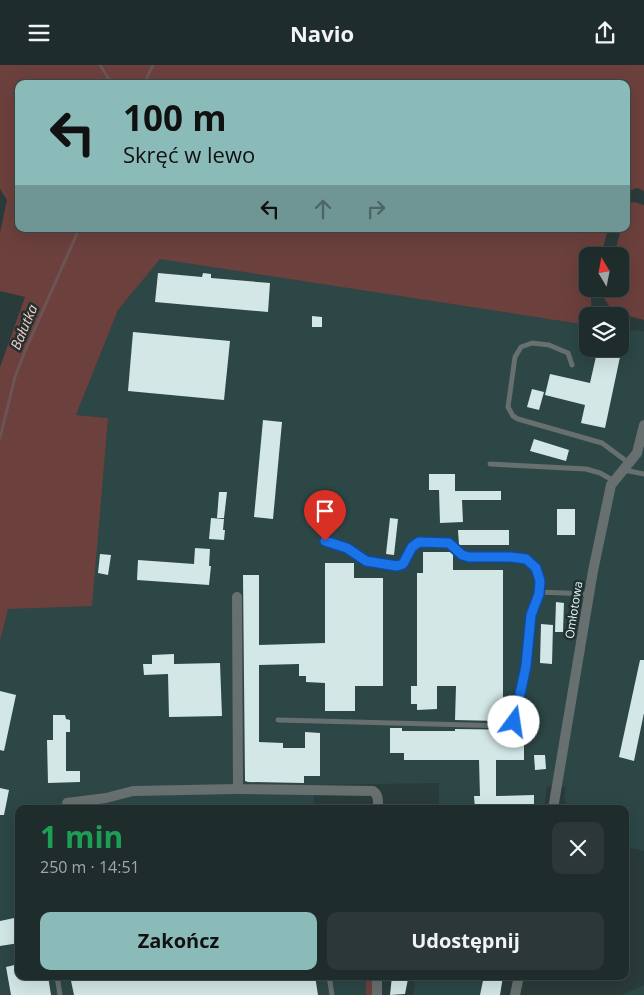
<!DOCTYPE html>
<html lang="pl">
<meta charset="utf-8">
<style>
:root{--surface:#1f2c2c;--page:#2c3838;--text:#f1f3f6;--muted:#a1a7a9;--line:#3c4848;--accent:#8bbbb9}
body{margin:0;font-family:"Open Sans",sans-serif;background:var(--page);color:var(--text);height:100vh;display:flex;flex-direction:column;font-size:19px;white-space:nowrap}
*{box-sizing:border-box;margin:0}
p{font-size:16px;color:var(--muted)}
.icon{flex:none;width:28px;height:28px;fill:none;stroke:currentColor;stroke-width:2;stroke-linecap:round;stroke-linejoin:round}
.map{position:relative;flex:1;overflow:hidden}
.sheet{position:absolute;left:15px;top:740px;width:614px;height:175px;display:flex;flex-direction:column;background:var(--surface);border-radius:10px;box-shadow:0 5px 20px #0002,0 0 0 1px var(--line)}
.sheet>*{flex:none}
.top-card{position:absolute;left:15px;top:15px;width:615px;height:152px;border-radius:10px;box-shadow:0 5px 20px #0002,0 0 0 1px var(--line);background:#8bbbb9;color:#111;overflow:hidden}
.needle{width:32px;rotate:350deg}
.fabs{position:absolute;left:579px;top:182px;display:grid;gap:10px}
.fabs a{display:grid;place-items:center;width:50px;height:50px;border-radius:10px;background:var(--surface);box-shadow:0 5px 20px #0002,0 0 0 1px var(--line);font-size:25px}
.pin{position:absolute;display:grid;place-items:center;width:42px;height:42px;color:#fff;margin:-51px -21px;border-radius:50% 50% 50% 0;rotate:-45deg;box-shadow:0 0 5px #0007}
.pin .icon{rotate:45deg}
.me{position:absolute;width:55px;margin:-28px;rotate:14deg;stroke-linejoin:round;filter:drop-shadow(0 0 4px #0008)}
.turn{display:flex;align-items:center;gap:18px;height:105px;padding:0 25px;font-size:22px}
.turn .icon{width:65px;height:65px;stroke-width:2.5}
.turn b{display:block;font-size:35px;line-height:42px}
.lanes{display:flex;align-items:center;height:48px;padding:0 25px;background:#0003;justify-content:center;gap:25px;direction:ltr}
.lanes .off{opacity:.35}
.round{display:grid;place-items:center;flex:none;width:52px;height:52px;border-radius:10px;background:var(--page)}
.headline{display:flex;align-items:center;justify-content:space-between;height:85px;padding:0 25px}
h1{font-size:30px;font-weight:700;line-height:38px;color:#1e9e55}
.button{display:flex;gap:10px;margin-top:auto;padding:10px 25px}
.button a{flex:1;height:58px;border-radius:10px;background:var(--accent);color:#111;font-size:20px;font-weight:700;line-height:58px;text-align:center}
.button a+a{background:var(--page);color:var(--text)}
header{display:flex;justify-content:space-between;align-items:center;height:65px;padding:0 25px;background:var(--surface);font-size:22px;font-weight:700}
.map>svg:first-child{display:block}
.built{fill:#2c4746}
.green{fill:#6c403d}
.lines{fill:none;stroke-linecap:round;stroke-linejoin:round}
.stream{stroke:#6d5454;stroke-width:3}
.building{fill:#d2e7e6}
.service{stroke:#676f6f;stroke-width:5}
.minor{stroke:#676f6f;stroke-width:10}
.route-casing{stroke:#114b97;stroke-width:12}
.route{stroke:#1a73e8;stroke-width:9}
.labels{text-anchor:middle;stroke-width:5;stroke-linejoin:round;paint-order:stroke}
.street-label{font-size:12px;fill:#eaf4f4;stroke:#1f3130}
.water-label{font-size:14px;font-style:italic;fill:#f8c7c2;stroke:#1f3130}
</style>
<header><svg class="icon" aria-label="menu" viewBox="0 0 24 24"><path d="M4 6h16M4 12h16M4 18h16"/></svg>Navio<svg class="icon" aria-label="share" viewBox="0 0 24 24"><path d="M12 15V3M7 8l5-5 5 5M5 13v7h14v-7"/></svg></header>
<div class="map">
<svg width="644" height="930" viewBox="0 0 644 930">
<rect width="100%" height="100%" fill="#293b3a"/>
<g class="built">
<path d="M 160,193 L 587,260 L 588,284 L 620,284 L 620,264 L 644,266 L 644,786 L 625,782 L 625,744 L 567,744 L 567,739 L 564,734 L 566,722 L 547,721 L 544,744 L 439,744 L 439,718 L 314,720 L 314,744 L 19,744 L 19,911 L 366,911 L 366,930 L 0,930 L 0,576 L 7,544 L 108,353 L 76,350 L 118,245 Z"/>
<path d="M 416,911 L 504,911 L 500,930 L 413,930 Z"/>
<path d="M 644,920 L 644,930 L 621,930 Z"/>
</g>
<g class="green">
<path d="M 0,0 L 644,0 L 644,126 L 637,123 L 626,127 L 626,19 L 19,19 L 19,164 L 608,164 L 601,191 L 588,191 L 588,224 L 593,224 L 591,233 L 592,251 L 588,251 L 587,260 L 160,194 L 118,245 L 76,350 L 108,353 L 92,541 L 8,544 L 0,576 L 0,302 L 25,232 L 0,226 L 0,168 L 7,135 L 0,124 Z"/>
<path d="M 634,137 L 644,140 L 644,255 L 629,251 L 611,244 L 604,233 L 607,224 L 620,224 L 620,191 L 614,191 L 621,164 L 626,164 L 627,139 Z"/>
<rect x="366" y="911" width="7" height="19"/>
</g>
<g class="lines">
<g class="stream">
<path d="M 100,0 L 112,19"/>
<path d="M 144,19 L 153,0"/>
<path d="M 0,373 L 15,312 L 25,286 L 79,164"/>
</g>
</g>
<g class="building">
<path d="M 158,208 L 202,212 L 203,208 L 211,209 L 211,213 L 270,218 L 268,247 L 155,237 Z"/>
<path d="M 312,251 L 322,252 L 322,262 L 312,262 Z"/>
<path d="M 133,267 L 230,276 L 224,335 L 128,326 Z"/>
<path d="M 597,287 L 620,292 L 605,363 L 581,358 L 585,340 L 545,330 L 550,309 L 590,318 Z"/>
<path d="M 532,324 L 544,327 L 539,345 L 527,342 Z"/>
<path d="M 263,355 L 282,357 L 273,454 L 254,452 Z"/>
<path d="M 534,374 L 569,385 L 566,396 L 530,386 Z"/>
<path d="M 429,409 L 455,409 L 455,426 L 501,426 L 501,435 L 462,435 L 463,457 L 440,458 L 439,425 L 429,425 Z"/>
<path d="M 219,427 L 227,427 L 224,453 L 217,453 Z"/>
<rect x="557" y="444" width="18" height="26"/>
<path d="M 211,453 L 224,454 L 223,465 L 225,465 L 224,475 L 209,474 Z"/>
<path d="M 390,453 L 398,454 L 394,490 L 386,489 Z"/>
<path d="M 458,465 L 509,465 L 509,480 L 459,480 Z"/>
<path d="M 195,483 L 210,484 L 209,501 L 211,501 L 209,520 L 137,515 L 138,495 L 194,499 Z"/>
<path d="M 423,487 L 452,487 L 453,488 L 453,505 L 503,505 L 503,635 L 502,643 L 500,643 L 499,656 L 455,655 L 456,621 L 437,621 L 437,644 L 417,645 L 417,639 L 411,639 L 411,621 L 417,621 L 417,508 L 423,508 Z"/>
<path d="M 100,489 L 111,490 L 108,510 L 98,508 Z"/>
<path d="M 325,498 L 354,498 L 354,513 L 383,513 L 383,621 L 355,621 L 355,646 L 325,646 L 325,618 L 306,617 L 306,611 L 299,611 L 299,599 L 259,600 L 259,677 L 283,678 L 283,683 L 305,683 L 305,667 L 320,668 L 320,711 L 304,711 L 304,718 L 248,717 L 245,716 L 243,510 L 259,510 L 259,580 L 325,578 Z"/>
<path d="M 556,537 L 564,538 L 563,567 L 555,567 Z"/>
<path d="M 541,559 L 553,560 L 552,599 L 540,598 Z"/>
<path d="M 174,589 L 174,599 L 220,598 L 222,651 L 169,652 L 168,609 L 144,610 L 143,599 L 152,599 L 152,590 Z"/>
<path d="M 640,595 L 644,595 L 644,648 L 634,696 L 619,692 Z"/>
<path d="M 0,626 L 16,630 L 4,686 L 0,685 Z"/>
<path d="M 53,650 L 65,650 L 66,654 L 70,655 L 70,667 L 66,667 L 66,706 L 80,706 L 80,717 L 48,718 L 47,675 L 53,675 Z"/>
<path d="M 390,663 L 402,663 L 402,666 L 455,666 L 455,664 L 524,665 L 524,695 L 496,695 L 496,731 L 534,730 L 534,744 L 475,744 L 474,731 L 480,731 L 479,695 L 404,695 L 404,688 L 390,688 Z"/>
<path d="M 534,690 L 545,690 L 546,704 L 535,705 Z"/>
<path d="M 0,723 L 9,725 L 4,750 L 0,750 Z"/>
<path d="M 19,852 L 19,878 L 0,881 L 0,856 Z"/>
<path d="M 19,899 L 19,911 L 48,911 L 51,930 L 11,930 L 6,902 Z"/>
<path d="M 70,911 L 315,911 L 318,930 L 74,930 Z"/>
<path d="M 392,911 L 405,911 L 405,913 L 408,914 L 405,929 L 390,930 Z"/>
<path d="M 484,911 L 503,911 L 500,930 L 480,930 Z"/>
</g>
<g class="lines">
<g class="service">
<path d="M 572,300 L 568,288 L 549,280 L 532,278 L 521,282 L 515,292 L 508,342 L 513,351 L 518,354 L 602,378 L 629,398"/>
<path d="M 490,399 L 586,404 L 600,408 L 614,416"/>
<path d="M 624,405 L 644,409"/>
<path d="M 539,527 L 589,529"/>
<path d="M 278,655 L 507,661 L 514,657 L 526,601 L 531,550 L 539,529 L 540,516 L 536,503 L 526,494 L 511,492 L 469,491 L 462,490 L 449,478 L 419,477 L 412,482 L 403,499 L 397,501 L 365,496 L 347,483 L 325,476"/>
<path d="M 57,911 L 60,930"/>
<path d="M 329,911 L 332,930"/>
</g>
<g class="minor">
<path d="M 237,532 L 238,724 L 373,726 C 379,730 378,737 378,744"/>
<path d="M 67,738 L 106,733 L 133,726 L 238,724"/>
<path d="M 553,744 L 593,506 L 611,420 L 637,388 L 644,360"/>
<path d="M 377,930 L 377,911"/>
<path d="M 515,930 L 519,911"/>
</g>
</g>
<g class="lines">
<defs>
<path id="route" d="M 325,476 L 347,483 L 366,496 L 397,501 L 403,499 L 412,482 L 419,477 L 449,478 L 462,490 L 469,492 L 511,492 L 526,494 L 536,503 L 540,516 L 539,529 L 531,550 L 526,601 L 514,657"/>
</defs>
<use href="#route" class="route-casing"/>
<use href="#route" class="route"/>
</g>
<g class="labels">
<g class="street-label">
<text transform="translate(574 545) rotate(-81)" y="4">Omłotowa</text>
</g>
<g class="water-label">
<text transform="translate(24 262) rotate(-67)" y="5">Bałutka</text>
</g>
</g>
</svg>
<div class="fabs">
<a><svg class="needle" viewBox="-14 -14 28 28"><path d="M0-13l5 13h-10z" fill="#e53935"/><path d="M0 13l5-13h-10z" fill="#a1a7a9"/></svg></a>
<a><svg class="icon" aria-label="layers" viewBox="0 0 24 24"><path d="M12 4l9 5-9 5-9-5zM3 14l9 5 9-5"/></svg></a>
</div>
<div class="pin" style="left:325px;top:476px;background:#d93025"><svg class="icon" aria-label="arrive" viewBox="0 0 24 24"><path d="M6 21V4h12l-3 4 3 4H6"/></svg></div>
<svg class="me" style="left:514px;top:657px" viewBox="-20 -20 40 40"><circle r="19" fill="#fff"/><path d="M0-13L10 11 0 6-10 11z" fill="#1a73e8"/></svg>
<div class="top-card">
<div class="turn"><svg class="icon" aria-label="left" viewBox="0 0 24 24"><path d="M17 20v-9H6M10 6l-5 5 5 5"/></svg><div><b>100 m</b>Skręć w lewo</div></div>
<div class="lanes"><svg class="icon" aria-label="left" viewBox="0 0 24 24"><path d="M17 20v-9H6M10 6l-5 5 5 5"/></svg><svg class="icon off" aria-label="ahead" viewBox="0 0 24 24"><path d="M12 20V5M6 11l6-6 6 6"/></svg><svg class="icon off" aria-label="right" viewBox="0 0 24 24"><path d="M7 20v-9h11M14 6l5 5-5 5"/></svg></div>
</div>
<section class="sheet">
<div class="headline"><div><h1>1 min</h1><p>250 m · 14:51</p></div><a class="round"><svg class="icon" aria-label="close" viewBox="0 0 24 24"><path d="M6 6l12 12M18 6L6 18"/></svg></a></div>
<div class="button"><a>Zakończ</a><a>Udostępnij</a></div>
</section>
</div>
